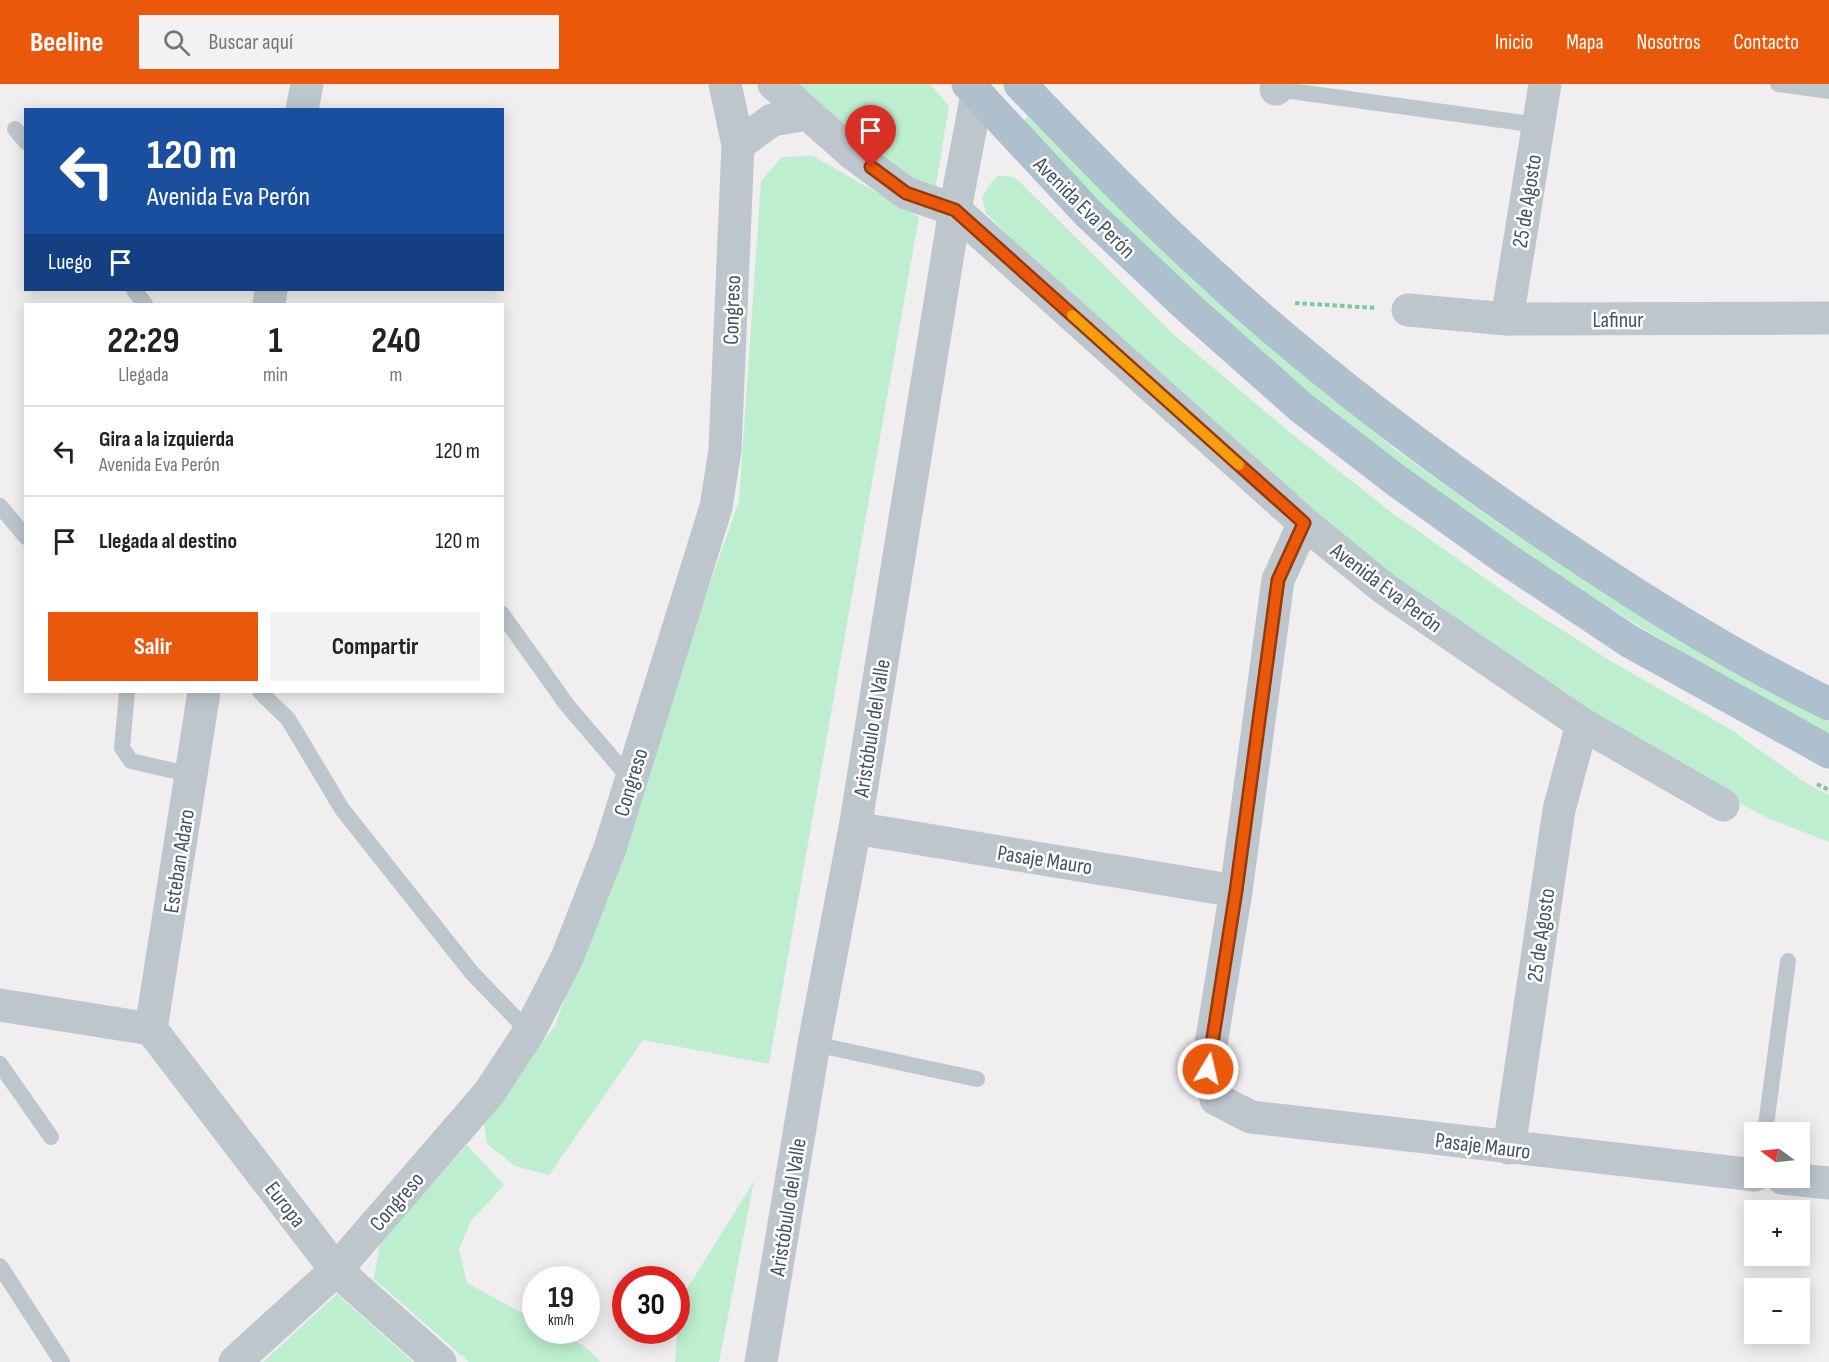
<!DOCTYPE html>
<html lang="es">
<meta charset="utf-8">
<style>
:root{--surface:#fff;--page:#f2f2f2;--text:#222;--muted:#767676;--line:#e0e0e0;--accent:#ea580c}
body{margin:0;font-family:"Sofia Sans Condensed",sans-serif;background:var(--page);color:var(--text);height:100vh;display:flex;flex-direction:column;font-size:22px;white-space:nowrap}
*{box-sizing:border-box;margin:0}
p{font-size:20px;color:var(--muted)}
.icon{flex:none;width:33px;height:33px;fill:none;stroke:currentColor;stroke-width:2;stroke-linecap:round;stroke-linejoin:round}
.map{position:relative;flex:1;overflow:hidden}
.side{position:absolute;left:24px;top:219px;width:480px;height:390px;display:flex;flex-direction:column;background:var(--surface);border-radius:0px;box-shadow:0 3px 15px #0003}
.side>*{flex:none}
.guide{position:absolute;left:24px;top:24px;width:480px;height:183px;border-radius:0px;box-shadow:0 3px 15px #0003;background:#1a4fa0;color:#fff;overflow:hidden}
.needle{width:39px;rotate:285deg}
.fabs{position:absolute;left:1744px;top:1038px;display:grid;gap:12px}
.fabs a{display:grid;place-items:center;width:66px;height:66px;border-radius:0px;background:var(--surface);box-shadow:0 3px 15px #0003;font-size:30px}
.speed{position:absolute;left:522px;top:1182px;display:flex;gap:12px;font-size:30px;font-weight:700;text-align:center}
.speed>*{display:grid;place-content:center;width:78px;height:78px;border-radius:50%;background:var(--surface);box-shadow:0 3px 15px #0003;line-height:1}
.speed small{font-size:15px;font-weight:400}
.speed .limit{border:9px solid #d22;background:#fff;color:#111}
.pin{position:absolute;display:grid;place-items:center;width:51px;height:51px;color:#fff;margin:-62px -26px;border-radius:50% 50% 50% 0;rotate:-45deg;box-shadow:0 0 6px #0007}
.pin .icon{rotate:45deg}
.me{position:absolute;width:66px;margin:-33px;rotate:9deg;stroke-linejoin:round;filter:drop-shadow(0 0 4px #0008)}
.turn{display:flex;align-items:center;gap:21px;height:126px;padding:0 24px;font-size:27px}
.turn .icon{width:78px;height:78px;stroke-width:2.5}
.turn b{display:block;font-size:42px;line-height:51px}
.then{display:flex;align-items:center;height:57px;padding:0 24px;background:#0003;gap:12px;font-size:22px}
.eta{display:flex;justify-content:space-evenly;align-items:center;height:102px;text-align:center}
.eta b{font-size:36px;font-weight:700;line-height:42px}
.button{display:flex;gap:12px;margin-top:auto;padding:12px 24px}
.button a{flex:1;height:69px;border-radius:0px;background:var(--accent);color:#fff;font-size:24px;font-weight:700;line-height:69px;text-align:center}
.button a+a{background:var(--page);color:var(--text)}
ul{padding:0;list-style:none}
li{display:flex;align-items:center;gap:18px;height:90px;padding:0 24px;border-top:2px solid var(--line)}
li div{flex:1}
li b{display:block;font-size:22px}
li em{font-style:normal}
header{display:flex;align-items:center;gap:36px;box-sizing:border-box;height:84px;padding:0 30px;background:var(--accent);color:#fff}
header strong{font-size:28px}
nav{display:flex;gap:33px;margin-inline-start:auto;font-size:21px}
.search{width:420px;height:54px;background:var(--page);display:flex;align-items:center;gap:15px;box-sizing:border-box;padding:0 21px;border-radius:0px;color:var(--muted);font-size:22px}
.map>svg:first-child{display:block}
.green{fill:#bdeecf}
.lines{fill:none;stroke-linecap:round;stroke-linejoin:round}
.path{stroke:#76cc9f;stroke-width:4;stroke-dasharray:4.5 3;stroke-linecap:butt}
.service{stroke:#bdc6cd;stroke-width:16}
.minor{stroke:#bdc6cd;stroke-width:33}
.tertiary{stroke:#bdc6cd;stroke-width:33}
.primary{stroke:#aebfcd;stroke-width:33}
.route-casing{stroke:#983908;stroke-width:15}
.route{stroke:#ea580c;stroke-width:10}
.slow{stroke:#f59e0b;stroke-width:10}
.labels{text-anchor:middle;stroke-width:5;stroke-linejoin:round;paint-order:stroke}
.street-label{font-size:22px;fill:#47525c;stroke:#fff}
</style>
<header>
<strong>Beeline</strong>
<div class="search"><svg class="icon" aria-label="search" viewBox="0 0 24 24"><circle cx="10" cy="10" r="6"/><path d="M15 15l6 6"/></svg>Buscar aquí</div>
<nav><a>Inicio</a><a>Mapa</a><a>Nosotros</a><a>Contacto</a></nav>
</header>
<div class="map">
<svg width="1829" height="1278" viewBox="0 0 1829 1278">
<rect width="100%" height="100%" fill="#f1eeef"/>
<g class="green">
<path d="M 796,0 L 930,0 L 949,22 L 935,107 L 917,102 L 843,44 Z"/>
<path d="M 1031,30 L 1294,282 L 1396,366 L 1501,441 L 1603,509 L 1795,621 L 1829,638 L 1829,650 C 1624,540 1424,414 1249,259 C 1170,189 1096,113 1021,38 Z"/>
<path d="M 813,72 L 919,133 L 769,980 L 643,956 L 549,1091 L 515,1082 L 487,1060 L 483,1033 L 555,942 L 739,417 L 761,97 L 782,73 Z"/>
<path d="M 998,92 L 1009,92 L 1018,96 L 1172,249 L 1292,350 L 1391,428 L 1526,523 L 1614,579 L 1730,645 L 1809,701 L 1829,711 L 1829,758 L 1770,735 L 1728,713 L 1578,619 L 1327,445 L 1073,216 L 986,129 L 982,114 L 989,101 Z"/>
<path d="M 467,1061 L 504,1101 L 471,1137 L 459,1165 L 467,1199 L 535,1236 L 536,1246 C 560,1247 585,1258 600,1278 L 469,1278 L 374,1195 L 380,1157 Z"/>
<path d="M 754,1097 L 719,1278 L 675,1278 L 680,1216 Z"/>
<path d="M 337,1210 L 413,1278 L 263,1278 Z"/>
</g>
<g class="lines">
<g class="path">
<path d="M 1295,219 L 1377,224"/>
<path d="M 1817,700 L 1829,706"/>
</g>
<g class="service">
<path d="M 1778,0 L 1829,7"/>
<path d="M 1276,5 L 1538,41"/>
<path d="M 15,45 L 26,58"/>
<path d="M 134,206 L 145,220"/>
<path d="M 0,422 L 26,453"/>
<path d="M 502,530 L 567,621 L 631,696"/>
<path d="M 127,608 L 122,664 L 131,677 L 192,691"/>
<path d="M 260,608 L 288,635 L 342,725 L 472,889 L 529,948"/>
<path d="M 814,960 L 977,995"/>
<path d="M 0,980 L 51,1053"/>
<path d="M 1765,1048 L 1788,877"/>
<path d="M 0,1182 L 62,1278"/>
</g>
<g class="minor">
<path d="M 774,0 L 853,70 L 906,109 L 955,126 L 1304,439 L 1385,505 L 1582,640 L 1723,721"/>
<path d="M 1276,5 L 1277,0"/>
<path d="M 302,26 L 307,0"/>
<path d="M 738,61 L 772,36 L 807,30"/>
<path d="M 269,220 L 271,206"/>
<path d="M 1408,226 L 1507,235 L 1829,234"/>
<path d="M 1507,235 L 1545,0"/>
<path d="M 1304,439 L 1278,496 L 1236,807 L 1207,985 L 1216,1015 L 1251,1033 L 1755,1091"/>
<path d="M 855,744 L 1236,807"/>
<path d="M 0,921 L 151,945"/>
<path d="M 151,945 L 336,1186 L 440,1278"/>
<path d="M 151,945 L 204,608"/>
<path d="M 1509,1064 L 1559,726 L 1582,640"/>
<path d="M 1782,1094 L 1829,1099"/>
<path d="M 235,1278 L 336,1186 L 489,1009 L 529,948 L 567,874 L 610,764 L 716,423 L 725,366 L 738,61 L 725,0"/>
</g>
<path class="tertiary" d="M 761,1278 L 814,960 L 855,744 L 955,126 L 977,10"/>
<g class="primary">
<path d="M 968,0 L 1088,129 L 1190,225 L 1302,324 L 1397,397 L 1503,473 L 1629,557 L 1829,668"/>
<path d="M 1020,0 C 1081,63 1141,126 1206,185 C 1304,276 1411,358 1521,434 C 1620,502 1721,567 1829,620"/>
</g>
</g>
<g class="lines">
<defs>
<path id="route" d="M 871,83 L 906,109 L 955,126 L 1304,439 L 1278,496 L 1236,807 L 1208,985"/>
</defs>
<use href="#route" class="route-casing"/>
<use href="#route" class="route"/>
<path class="slow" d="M 1072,231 L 1239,381"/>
</g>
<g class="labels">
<g class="street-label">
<text transform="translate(1526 117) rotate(-81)" y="8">25 de Agosto</text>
<text transform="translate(1085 123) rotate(45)" y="8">Avenida Eva Perón</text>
<text transform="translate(731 226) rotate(-88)" y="8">Congreso</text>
<text x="1618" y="243">Lafinur</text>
<text transform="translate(1387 503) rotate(37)" y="8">Avenida Eva Perón</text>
<text transform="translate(871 644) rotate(-81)" y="8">Aristóbulo del Valle</text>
<text transform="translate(630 698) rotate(-73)" y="8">Congreso</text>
<text transform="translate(1045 775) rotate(9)" y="8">Pasaje Mauro</text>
<text transform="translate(178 777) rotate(-81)" y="8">Esteban Adaro</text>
<text transform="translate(1540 851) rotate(-82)" y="8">25 de Agosto</text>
<text transform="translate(1483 1061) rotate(7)" y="8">Pasaje Mauro</text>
<text transform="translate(396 1117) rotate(-49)" y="8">Congreso</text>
<text transform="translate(286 1120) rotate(52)" y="8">Europa</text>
<text transform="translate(787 1123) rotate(-81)" y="8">Aristóbulo del Valle</text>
</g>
</g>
</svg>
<div class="fabs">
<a><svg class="needle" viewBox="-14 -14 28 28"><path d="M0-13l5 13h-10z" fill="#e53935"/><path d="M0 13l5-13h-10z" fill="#767676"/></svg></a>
<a>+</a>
<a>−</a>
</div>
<div class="speed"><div>19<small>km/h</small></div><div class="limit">30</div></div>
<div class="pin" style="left:871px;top:83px;background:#d93025"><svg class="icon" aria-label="arrive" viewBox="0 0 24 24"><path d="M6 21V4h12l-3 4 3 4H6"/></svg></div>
<svg class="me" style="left:1208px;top:985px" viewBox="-20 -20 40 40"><circle r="17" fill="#ea580c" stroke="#fff" stroke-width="3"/><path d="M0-11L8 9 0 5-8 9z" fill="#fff"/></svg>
<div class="guide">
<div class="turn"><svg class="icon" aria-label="left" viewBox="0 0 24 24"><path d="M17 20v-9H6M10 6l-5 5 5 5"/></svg><div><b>120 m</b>Avenida Eva Perón</div></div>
<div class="then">Luego<svg class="icon" aria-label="arrive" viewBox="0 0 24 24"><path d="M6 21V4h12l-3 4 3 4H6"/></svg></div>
</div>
<section class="side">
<div class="eta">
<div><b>22:29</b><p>Llegada</p></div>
<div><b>1</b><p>min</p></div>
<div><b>240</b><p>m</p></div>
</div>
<ul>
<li><svg class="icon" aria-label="left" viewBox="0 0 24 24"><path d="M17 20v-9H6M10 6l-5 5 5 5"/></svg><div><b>Gira a la izquierda</b><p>Avenida Eva Perón</p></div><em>120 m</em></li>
<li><svg class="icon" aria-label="arrive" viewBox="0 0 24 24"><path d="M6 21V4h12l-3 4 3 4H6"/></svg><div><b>Llegada al destino</b></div><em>120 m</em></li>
</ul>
<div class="button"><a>Salir</a><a>Compartir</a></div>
</section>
</div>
